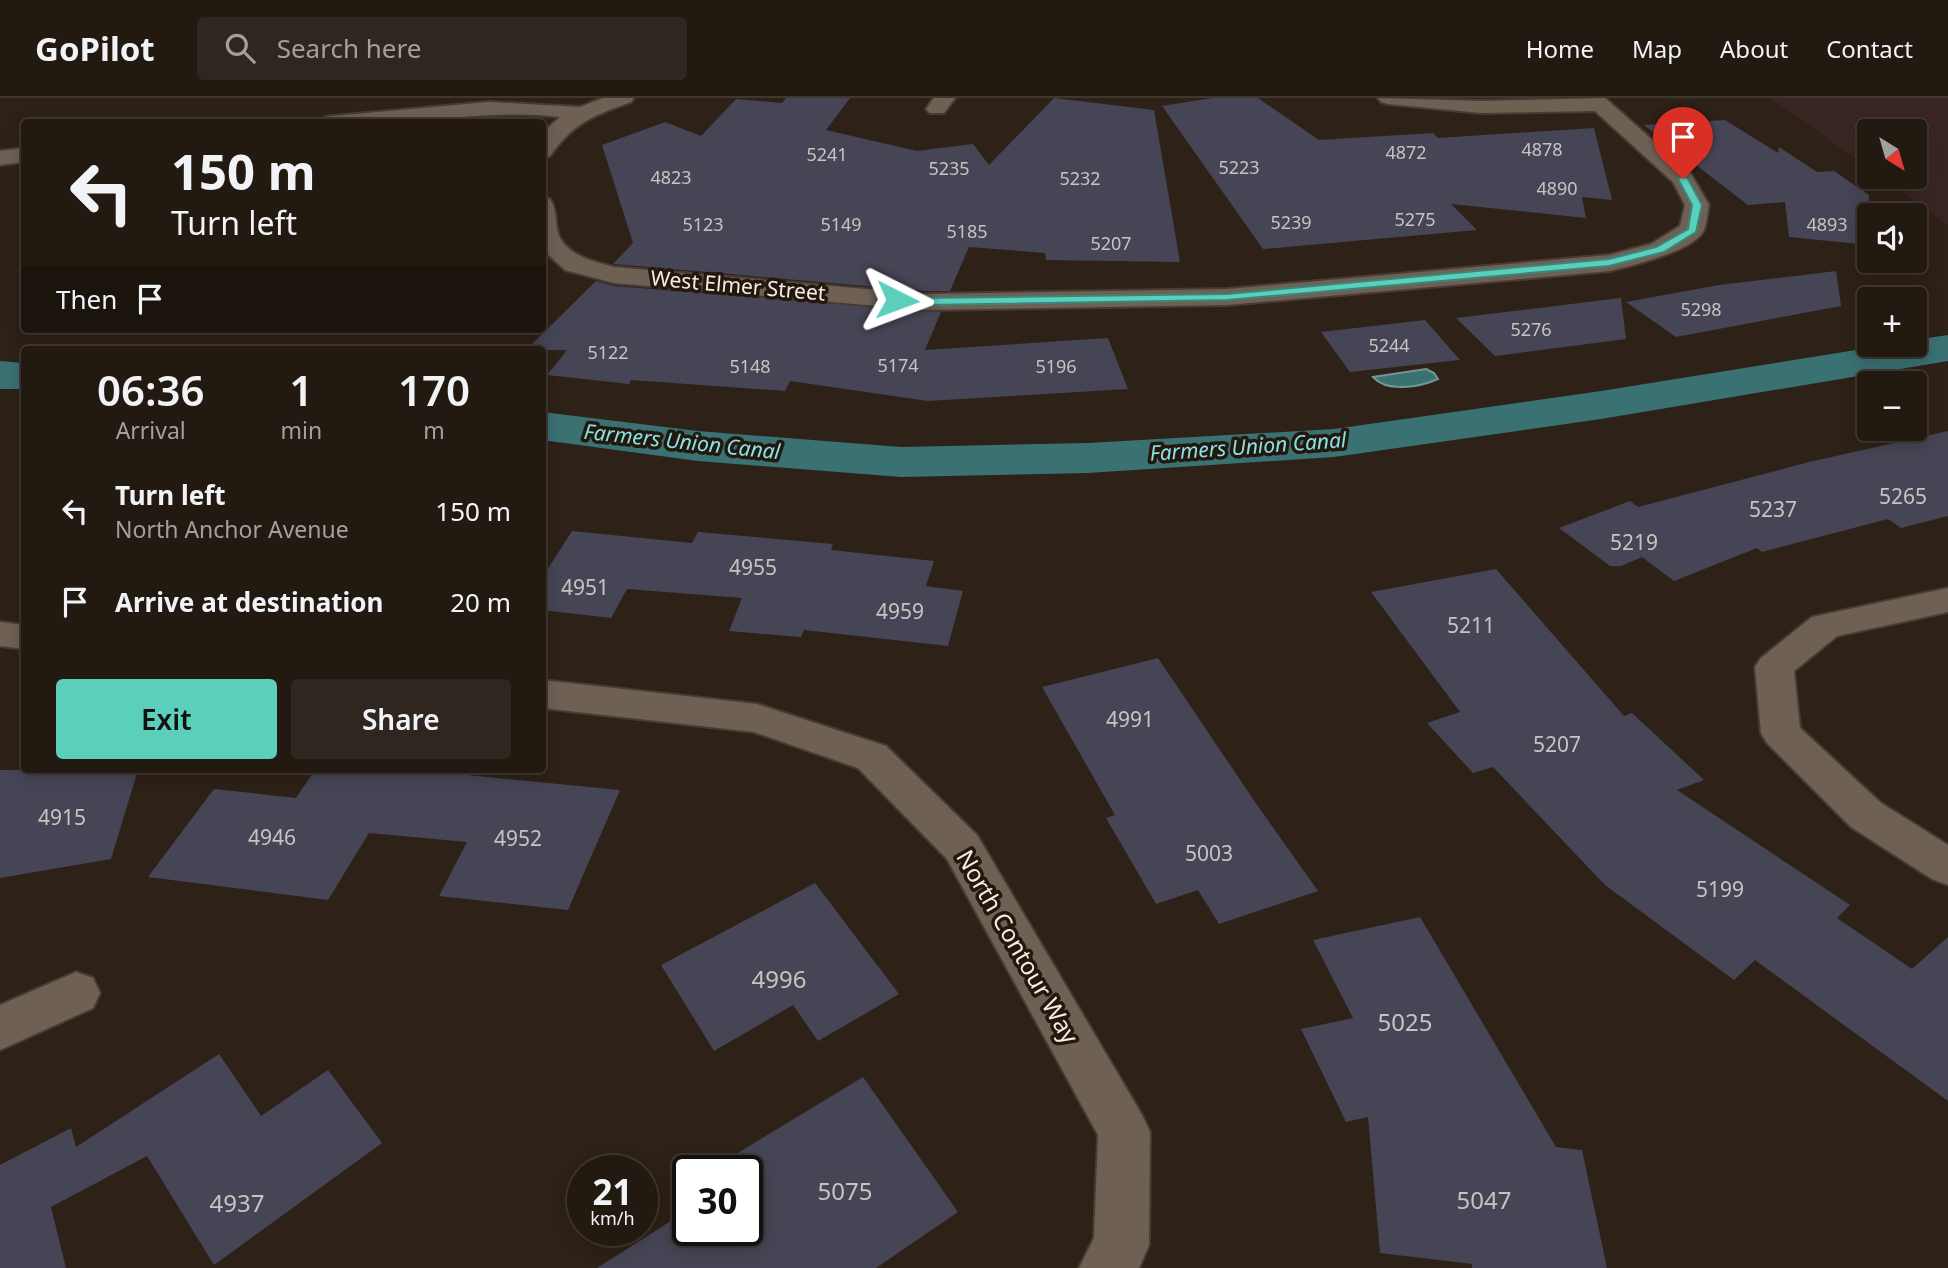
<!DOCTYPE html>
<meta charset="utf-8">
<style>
:root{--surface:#221911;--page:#2e261f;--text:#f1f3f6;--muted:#a2a09f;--line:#3f3831;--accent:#5bcebc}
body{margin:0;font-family:"Noto Sans",sans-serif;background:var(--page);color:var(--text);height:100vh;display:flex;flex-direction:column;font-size:26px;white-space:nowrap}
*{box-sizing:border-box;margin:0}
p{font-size:23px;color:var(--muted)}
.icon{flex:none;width:38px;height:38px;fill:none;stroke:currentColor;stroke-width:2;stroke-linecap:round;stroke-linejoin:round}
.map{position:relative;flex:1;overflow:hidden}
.sheet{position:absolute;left:21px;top:248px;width:525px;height:427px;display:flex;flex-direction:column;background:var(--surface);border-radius:7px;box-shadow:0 4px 18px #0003,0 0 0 2px var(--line)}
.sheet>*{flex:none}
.hud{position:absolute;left:21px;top:21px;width:525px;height:214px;border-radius:7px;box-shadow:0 4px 18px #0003,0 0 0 2px var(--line);background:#221911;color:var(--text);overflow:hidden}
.needle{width:46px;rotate:143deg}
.controls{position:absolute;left:1857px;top:21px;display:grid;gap:14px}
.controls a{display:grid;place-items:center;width:70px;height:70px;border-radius:7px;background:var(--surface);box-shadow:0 4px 18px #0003,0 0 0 2px var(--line);font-size:35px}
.speed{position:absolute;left:567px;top:1057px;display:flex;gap:14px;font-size:35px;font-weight:700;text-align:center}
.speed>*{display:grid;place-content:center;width:91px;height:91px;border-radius:50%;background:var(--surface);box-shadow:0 4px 18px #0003,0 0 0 2px var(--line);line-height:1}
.speed small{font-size:18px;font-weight:400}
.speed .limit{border:4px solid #111;border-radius:10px;background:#fff;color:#111}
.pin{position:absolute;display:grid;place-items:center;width:60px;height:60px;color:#fff;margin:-72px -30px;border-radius:50% 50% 50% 0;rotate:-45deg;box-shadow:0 0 7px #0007}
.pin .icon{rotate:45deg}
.me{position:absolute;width:77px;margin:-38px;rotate:93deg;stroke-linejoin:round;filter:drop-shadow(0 0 5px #0008)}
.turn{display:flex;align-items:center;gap:24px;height:147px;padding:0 35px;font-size:32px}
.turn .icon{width:91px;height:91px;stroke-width:2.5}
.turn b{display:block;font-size:49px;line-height:60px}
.then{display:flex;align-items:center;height:66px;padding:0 35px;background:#0003;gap:14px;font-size:26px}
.eta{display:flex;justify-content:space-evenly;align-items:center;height:119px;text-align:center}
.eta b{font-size:42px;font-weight:600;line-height:49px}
.action{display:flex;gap:14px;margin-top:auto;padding:14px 35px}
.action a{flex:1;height:80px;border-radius:7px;background:var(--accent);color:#111;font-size:28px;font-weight:600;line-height:80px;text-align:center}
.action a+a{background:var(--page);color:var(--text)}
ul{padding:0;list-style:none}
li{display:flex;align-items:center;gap:21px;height:91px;padding:0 35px}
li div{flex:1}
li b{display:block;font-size:26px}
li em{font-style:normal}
header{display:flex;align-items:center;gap:42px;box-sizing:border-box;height:98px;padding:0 35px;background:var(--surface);border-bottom:2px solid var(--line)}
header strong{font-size:33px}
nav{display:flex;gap:38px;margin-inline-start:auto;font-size:24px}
.search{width:490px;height:63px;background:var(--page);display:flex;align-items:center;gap:18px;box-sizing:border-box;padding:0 24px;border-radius:7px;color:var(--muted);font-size:26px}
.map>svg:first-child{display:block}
.education{fill:#392623}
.water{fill:#3a7173;stroke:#729695;stroke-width:2}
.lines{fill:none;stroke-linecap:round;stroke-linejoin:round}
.canal{fill:#3a7173;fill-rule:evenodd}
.building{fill:#454555}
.minor-casing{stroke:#473c35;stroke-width:4}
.minor{fill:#6f6054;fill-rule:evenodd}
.route{fill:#5bcebc;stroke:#3b867a;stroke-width:2}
.labels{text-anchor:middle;stroke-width:7;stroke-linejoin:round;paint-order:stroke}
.far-number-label{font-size:18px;fill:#c9c2c1}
.far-street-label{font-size:21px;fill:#f5ece5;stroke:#24180e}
.far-water-label{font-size:21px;font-style:italic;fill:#88e3e7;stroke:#24180e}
.number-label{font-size:21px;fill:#c9c2c1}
.street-label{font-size:24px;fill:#f5ece5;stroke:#24180e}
.near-number-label{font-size:24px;fill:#c9c2c1}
</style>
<header>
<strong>GoPilot</strong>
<div class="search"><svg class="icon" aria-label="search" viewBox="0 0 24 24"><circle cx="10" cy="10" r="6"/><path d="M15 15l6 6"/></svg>Search here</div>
<nav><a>Home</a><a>Map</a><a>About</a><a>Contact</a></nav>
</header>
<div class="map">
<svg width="1948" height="1170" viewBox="0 0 1948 1170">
<rect width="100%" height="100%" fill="#2e2117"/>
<path class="education" d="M 1771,0 L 1948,0 L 1948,127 L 1881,79 L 1914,79 L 1914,33 L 1869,33 L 1869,70 Z"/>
<path class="water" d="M 1426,271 L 1434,275 L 1438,281 C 1420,289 1387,295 1373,279 Z"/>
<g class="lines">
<g class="canal">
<path d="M 1948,237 L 1948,263 L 1601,321 L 1334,359 L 1088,375 L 901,379 L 698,363 L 542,342 L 542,314 L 698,333 L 901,349 L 1088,345 L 1334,331 L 1601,293 L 1887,247 L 1914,247 L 1914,242 Z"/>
<path d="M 0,263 L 24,265 L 24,291 L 0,291 Z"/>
</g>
</g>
<g class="building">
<path d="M 786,0 L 850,0 L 826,32 L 917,53 L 973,46 L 989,67 L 1054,0 L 1154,12 L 1180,164 L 1046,162 L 1045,155 L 969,149 L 950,193 L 924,193 L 613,166 L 633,145 L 602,47 L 665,24 L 701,38 L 736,1 L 782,5 Z"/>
<path d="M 1212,0 L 1258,0 L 1319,42 L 1433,35 L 1438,40 L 1594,30 L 1612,102 L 1582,99 L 1586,120 L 1451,106 L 1477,132 L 1263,151 L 1162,8 Z"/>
<path d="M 1725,22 L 1778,55 L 1779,49 L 1817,74 L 1834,73 L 1869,97 L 1869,147 L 1789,139 L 1785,104 L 1748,107 L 1644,27 Z"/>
<path d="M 1836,173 L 1841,208 L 1676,239 L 1626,204 L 1719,187 Z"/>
<path d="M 596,183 L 614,188 L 941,214 L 925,252 L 1108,240 L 1128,291 L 928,303 L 790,283 L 785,293 L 631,282 L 629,286 L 547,277 L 567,252 L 526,252 Z"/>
<path d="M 1621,200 L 1626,241 L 1495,258 L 1456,220 Z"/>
<path d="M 1425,222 L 1460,262 L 1350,274 L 1321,234 Z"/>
<path d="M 1948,333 L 1948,418 L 1901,430 L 1888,421 L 1762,454 L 1757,450 L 1674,483 L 1642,459 L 1621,468 L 1610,468 L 1559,430 L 1630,403 L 1638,409 L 1809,364 Z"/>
<path d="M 572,433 L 692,445 L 698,434 L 833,446 L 831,452 L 934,463 L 926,488 L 963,493 L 948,548 L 804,532 L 801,539 L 729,533 L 742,500 L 627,491 L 611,520 L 542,512 L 542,480 Z"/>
<path d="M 1496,471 L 1624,618 L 1632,615 L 1704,682 L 1677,692 L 1850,807 L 1837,820 L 1912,871 L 1948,839 L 1948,1003 L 1755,862 L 1734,882 L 1605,787 L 1493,669 L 1473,675 L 1427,625 L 1460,614 L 1371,494 Z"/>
<path d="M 1158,560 L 1255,704 L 1318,793 L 1219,826 L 1198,792 L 1156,806 L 1106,720 L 1115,717 L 1042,589 Z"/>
<path d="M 0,672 L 138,672 L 111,761 L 0,780 Z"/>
<path d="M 315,672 L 416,672 L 620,692 L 568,812 L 439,798 L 467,744 L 369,735 L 328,802 L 148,779 L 214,691 L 296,700 Z"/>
<path d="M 815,785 L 899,896 L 818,943 L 793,907 L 714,953 L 661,867 Z"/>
<path d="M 1420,819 L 1556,1049 L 1582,1052 L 1607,1170 L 1472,1170 L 1472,1166 L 1380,1155 L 1368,1019 L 1346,1024 L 1301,931 L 1353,920 L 1313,842 Z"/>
<path d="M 219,956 L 261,1018 L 328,972 L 382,1045 L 214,1167 L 147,1058 L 51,1109 L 66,1170 L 0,1170 L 0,1067 L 71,1030 L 76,1049 Z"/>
<path d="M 863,979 L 958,1114 L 876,1170 L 597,1170 L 688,1112 L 688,1132 L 747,1132 L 748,1073 L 708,1073 Z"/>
</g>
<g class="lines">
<defs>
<g id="minor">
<path d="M 603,0 L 634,0 L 631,4 C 594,17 573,25 550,58 L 542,60 L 542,35 L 560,19 C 481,9 401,32 322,24 L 325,19 L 333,18 L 489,4 L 580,9 Z"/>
<path d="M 934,0 L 955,0 L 944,15 L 930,15 L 926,11 Z"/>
<path d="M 1378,0 L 1481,3 L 1605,0 L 1691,76 L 1709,107 C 1707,115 1707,127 1703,134 C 1690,154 1633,167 1610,173 L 1227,207 L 924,212 L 614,185 L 565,172 L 542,151 L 542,99 L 550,101 C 558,112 554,128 560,140 C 571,159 595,164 614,169 L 924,196 L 1227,191 L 1609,157 L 1651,146 L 1680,128 L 1685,107 L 1673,84 L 1595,13 L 1481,15 L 1388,6 L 1381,4 Z"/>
<path d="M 24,50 L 24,64 L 0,67 L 0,53 Z"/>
<path d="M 1948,490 L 1948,514 L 1837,538 L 1794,573 L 1800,630 L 1881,705 L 1948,747 L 1948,787 L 1932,781 L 1851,729 L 1767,645 L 1761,635 L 1755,569 L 1761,560 L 1812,519 Z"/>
<path d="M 0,524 L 24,527 L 24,551 L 0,548 Z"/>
<path d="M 542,582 L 757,606 L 886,648 L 977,737 L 1142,1017 L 1150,1034 L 1149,1147 L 1139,1170 L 1079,1170 L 1094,1140 L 1098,1037 L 947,761 L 858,670 L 754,634 L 542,610 Z"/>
<path d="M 76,874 L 93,880 L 100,895 L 93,910 L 0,952 L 0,907 Z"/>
</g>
</defs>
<use href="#minor" class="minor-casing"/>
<use href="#minor" class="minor"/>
</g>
<path class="route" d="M 1683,78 L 1688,81 L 1702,107 L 1696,134 L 1664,154 L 1609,168 L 1227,202 L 924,207 L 897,205 L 892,202 L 897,198 L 924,200 L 1227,196 L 1609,161 L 1656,149 L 1688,131 L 1692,107 L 1678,81 Z"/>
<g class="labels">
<g class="far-number-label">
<text x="1542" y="58">4878</text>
<text x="1406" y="61">4872</text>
<text x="827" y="63">5241</text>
<text x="1239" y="76">5223</text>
<text x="949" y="77">5235</text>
<text x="671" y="86">4823</text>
<text x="1080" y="87">5232</text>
<text x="1557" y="97">4890</text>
<text x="1415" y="128">5275</text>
<text x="1291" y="131">5239</text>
<text x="703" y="133">5123</text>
<text x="841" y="133">5149</text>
<text x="1827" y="133">4893</text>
<text x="967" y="140">5185</text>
<text x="1111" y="152">5207</text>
<text x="1701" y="218">5298</text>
<text x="1531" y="238">5276</text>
<text x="1389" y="254">5244</text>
<text x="608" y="261">5122</text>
<text x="898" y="274">5174</text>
<text x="750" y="275">5148</text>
<text x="1056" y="275">5196</text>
</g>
<g class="far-street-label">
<text transform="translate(738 188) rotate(5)" y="7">West Elmer Street</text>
</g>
<g class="far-water-label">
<text transform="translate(682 344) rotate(6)" y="7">Farmers Union Canal</text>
<text transform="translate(1248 349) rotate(-4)" y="7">Farmers Union Canal</text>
</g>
<g class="number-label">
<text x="1903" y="406">5265</text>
<text x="1773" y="419">5237</text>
<text x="1634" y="452">5219</text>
<text x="753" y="477">4955</text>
<text x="585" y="497">4951</text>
<text x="900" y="521">4959</text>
<text x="1471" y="535">5211</text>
<text x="1130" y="629">4991</text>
<text x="1557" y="654">5207</text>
<text x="62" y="727">4915</text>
<text x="272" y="747">4946</text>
<text x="518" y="748">4952</text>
<text x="1209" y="763">5003</text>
<text x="1720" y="799">5199</text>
</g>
<g class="street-label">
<text transform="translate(1017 849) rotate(60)" y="8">North Contour Way</text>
</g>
<g class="near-number-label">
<text x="779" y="890">4996</text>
<text x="1405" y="933">5025</text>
<text x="845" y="1102">5075</text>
<text x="1484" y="1111">5047</text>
<text x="237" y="1114">4937</text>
</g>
</g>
</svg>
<div class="controls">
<a><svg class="needle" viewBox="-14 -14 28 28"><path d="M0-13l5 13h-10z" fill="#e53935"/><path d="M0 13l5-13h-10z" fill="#a2a09f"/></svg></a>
<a><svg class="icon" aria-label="sound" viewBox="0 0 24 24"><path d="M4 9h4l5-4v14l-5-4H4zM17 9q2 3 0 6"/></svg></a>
<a>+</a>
<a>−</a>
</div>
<div class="speed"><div>21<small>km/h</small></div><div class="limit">30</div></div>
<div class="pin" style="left:1683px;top:81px;background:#d93025"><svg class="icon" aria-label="arrive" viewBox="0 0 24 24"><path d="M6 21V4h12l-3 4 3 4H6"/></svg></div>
<svg class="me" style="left:897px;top:202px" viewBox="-20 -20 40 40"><path d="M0-17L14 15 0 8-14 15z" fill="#5bcebc" stroke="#fff" stroke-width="4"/></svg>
<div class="hud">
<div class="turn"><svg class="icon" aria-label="left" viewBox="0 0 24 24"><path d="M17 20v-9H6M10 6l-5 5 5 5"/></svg><div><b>150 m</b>Turn left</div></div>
<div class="then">Then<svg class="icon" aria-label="arrive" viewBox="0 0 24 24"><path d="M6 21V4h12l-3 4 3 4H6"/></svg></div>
</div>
<section class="sheet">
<div class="eta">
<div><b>06:36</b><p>Arrival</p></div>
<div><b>1</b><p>min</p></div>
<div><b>170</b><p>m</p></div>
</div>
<ul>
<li><svg class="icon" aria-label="left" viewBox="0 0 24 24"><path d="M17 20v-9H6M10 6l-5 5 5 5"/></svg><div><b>Turn left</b><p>North Anchor Avenue</p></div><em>150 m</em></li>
<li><svg class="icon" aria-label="arrive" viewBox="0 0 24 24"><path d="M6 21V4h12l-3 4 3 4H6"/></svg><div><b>Arrive at destination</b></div><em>20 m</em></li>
</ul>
<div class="action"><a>Exit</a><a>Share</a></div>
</section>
</div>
